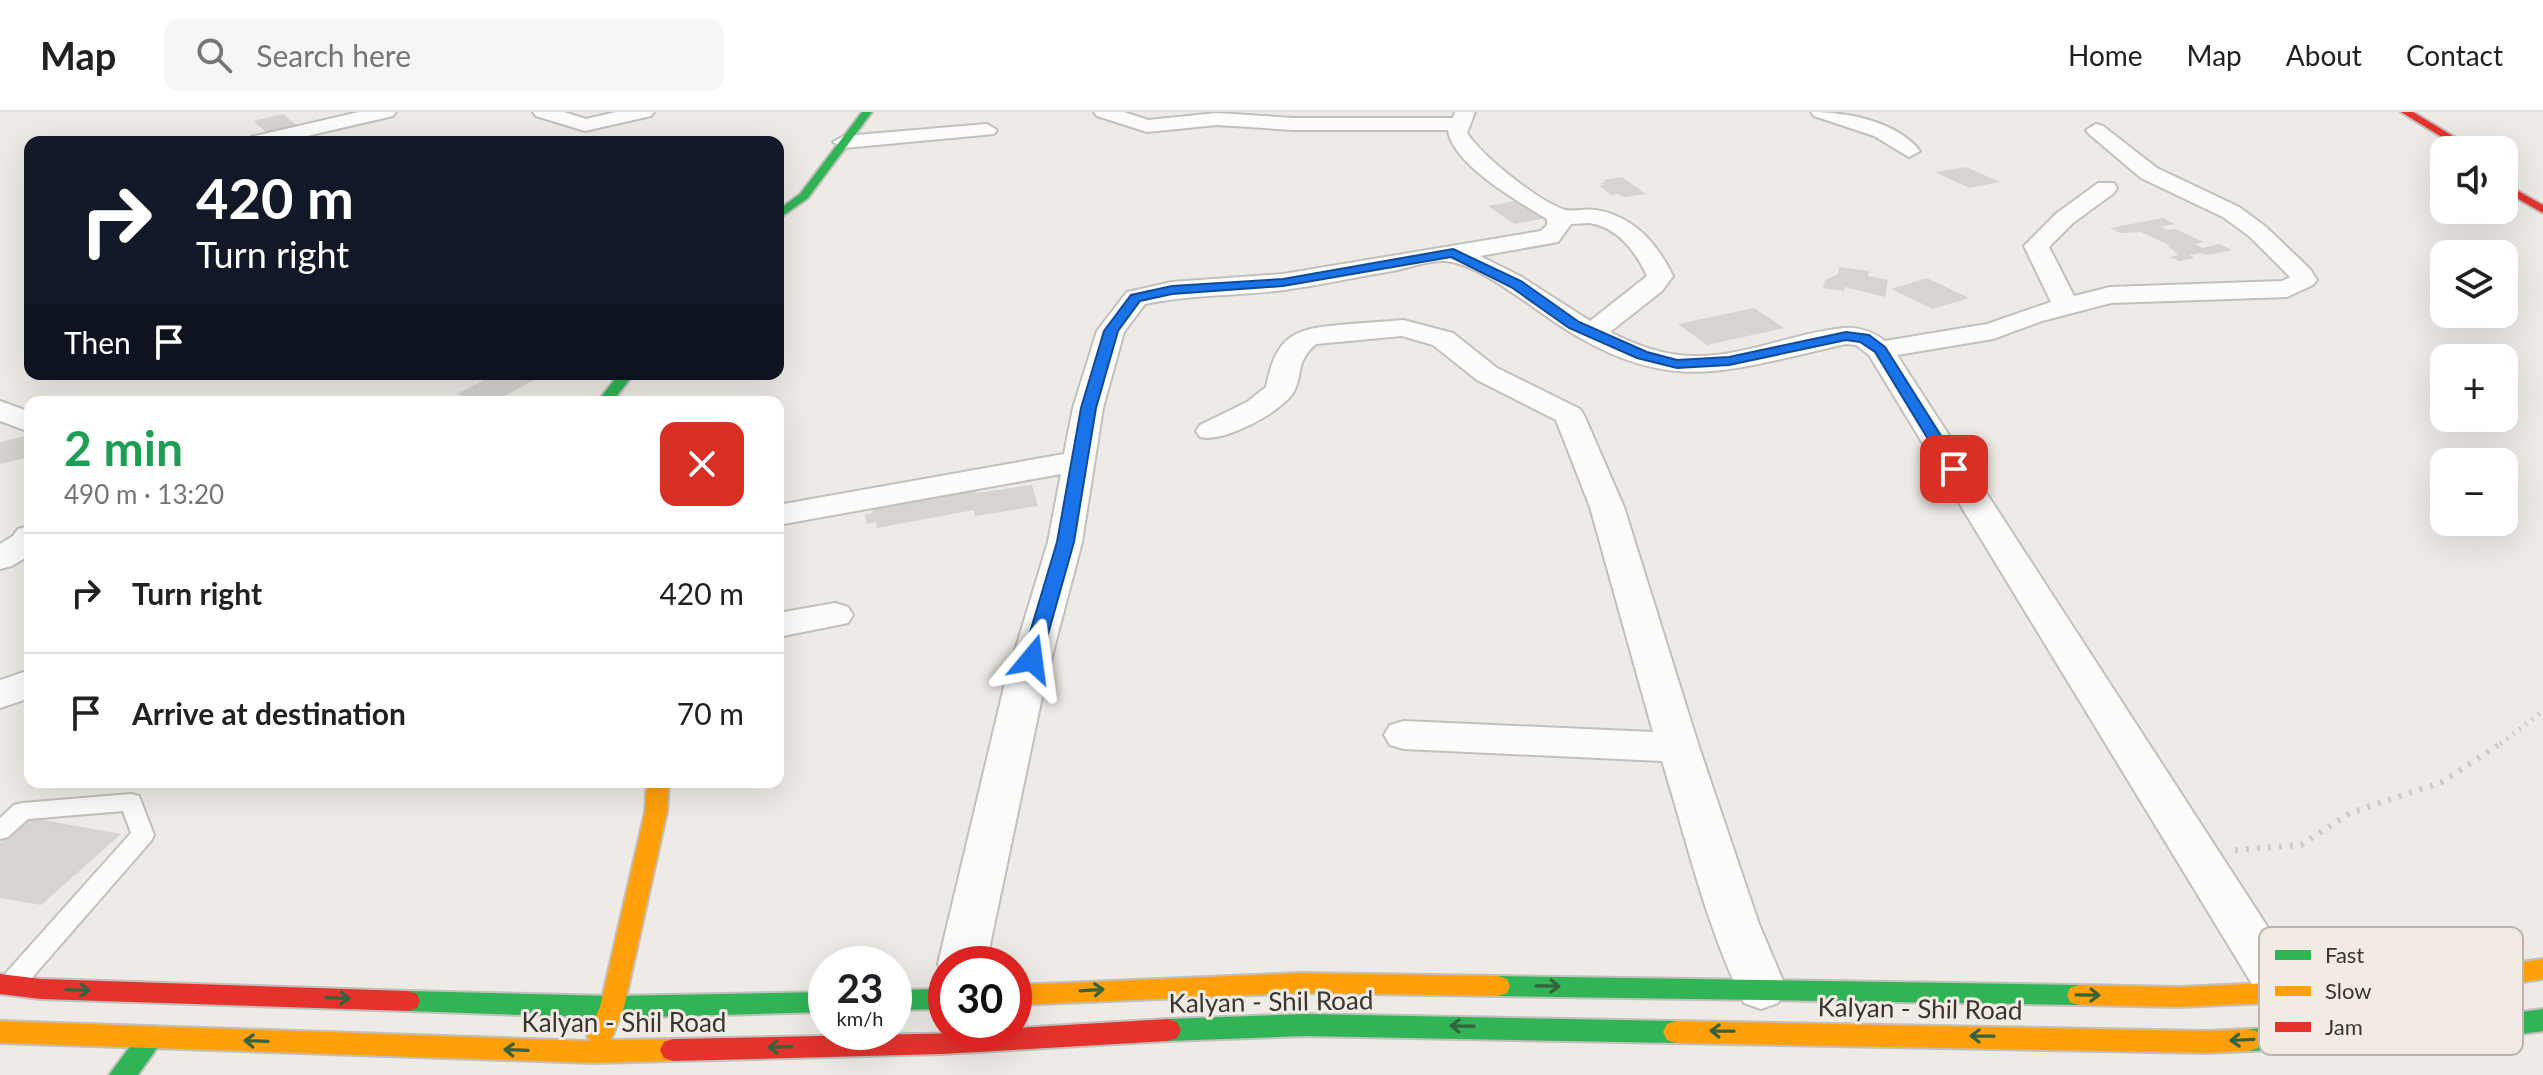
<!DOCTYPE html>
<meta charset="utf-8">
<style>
:root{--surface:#fff;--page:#f6f6f6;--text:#202124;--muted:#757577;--line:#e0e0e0}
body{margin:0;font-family:Lato,sans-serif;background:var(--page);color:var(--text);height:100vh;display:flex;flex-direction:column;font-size:30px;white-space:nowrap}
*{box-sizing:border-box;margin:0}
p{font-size:26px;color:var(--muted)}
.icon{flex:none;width:44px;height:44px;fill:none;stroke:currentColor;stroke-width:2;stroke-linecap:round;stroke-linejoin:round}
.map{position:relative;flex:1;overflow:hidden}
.side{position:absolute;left:24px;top:284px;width:760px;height:392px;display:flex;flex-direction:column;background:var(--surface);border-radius:16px;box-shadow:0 8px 32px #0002}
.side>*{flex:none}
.hud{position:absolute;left:24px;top:24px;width:760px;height:244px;border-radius:16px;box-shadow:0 8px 32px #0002;background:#111827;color:#fff;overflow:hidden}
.fabs{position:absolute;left:2430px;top:24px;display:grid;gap:16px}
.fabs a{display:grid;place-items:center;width:88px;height:88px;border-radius:16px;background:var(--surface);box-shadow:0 8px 32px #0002;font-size:40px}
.speed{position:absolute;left:808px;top:834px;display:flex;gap:16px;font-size:40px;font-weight:700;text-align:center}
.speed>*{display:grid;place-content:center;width:104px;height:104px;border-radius:50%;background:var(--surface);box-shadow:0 8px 32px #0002;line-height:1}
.speed small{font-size:20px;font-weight:400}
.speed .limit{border:12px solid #d22;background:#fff;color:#111}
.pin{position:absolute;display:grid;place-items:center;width:68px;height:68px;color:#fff;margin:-34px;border-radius:16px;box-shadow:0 4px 12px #0006}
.me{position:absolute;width:88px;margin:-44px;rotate:16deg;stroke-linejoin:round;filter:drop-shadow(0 0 6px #0008)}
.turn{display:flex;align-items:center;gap:28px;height:168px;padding:0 40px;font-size:36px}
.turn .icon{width:104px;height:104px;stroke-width:2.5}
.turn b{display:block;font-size:56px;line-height:68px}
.then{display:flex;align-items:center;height:76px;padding:0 40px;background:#0003;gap:16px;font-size:30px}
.round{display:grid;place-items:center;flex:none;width:84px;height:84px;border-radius:16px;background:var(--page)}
.head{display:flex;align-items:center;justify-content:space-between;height:136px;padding:0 40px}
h1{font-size:48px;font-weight:700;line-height:60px;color:#1e9e55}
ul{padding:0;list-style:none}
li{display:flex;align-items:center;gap:24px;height:120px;padding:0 40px;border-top:2px solid var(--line)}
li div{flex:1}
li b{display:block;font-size:30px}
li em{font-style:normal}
header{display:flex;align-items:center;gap:48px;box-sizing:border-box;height:112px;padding:0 40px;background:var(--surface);border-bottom:2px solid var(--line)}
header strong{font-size:38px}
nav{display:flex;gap:44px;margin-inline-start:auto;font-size:28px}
.search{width:560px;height:72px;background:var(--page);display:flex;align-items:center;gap:20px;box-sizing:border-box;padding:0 28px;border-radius:16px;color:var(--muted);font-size:30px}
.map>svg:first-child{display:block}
.building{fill:#d7d4d0}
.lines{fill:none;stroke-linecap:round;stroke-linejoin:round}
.lane-casing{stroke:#c2c0bc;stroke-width:4}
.street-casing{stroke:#c2c0bc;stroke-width:4}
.fast-casing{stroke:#c2c0bc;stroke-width:4}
.slow-casing{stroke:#c2c0bc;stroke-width:4}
.jam-casing{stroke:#c2c0bc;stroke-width:4}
.path-far1{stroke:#cdccca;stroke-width:5;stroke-dasharray:2 6;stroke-linecap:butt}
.path{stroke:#cdccca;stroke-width:6;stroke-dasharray:3 8;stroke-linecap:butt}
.lane{fill:#fcfcfb;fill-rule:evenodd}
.street{fill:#fcfcfb;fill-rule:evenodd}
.fast{fill:#30b455;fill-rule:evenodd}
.slow{fill:#ff9f0a;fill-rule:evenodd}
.jam{fill:#e5322d;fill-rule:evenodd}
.oneway{stroke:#36623e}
.route{fill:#1a73e8;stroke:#114b97;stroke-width:2}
.labels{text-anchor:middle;stroke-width:6;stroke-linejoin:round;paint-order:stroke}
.near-street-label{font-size:26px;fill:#393632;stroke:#f2ebe3}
.key{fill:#f2ebe3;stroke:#bab5ae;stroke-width:2}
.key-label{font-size:22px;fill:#393632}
</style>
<header>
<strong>Map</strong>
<div class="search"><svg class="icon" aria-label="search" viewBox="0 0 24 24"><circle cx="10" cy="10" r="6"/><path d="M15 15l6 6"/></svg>Search here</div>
<nav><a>Home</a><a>Map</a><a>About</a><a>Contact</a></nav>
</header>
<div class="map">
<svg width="2543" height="963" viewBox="0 0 2543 963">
<rect width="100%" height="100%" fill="#eeebe6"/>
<g class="building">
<path d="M 283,2 L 299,15 L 268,22 L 253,9 Z"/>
<path d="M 1966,55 L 2000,70 L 1969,76 L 1935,60 Z"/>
<path d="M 1622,65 L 1646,82 L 1624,85 L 1618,82 L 1611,83 L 1599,73 L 1604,73 L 1601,71 L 1606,70 L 1603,68 Z"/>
<path d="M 1526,87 L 1552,105 L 1514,112 L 1488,94 Z"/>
<path d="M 2163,106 L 2175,112 L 2160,115 L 2168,118 L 2175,117 L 2204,130 L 2195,132 L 2203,136 L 2219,132 L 2232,138 L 2207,143 L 2201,141 L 2189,143 L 2195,146 L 2179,149 L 2170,145 L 2179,143 L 2168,134 L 2171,134 L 2141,120 L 2120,121 L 2110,116 Z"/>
<path d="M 1839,155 L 1869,159 L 1868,164 L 1888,168 L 1885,185 L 1845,175 L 1844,179 L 1823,176 L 1825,168 L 1838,162 Z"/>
<path d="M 1927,166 L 1969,186 L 1933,197 L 1891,177 Z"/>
<path d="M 1754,196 L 1784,216 L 1707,233 L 1678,212 Z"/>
<path d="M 496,262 L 546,262 L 493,290 L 481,290 L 457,282 Z"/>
<path d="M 30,323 L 26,346 L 0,352 L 0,330 Z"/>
<path d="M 1032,373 L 1038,394 L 975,404 L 974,398 L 877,416 L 876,410 L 867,412 L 865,403 L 873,401 L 872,395 L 975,374 L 977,381 Z"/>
<path d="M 31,706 L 121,722 L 41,793 L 0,786 L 0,731 Z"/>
</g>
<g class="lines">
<defs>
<path id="lane" d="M 131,682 L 139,684 L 154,723 L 151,729 L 23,876 L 14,879 L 5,876 L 2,869 L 5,862 L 131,721 L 123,699 L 28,707 L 8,725 L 0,727 L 0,706 L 14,693 L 22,691 Z"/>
<g id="street">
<path d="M 359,0 L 396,0 L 393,4 L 281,30 L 247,29 L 251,25 Z"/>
<path d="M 533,0 L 564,0 L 586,7 L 616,0 L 654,0 L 651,4 L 585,19 L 536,4 Z"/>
<path d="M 1094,0 L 1124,0 L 1148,8 L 1217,1 L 1293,6 L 1453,6 L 1455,0 L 1475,0 L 1467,21 C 1483,45 1538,89 1565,98 C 1574,100 1586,96 1596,98 C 1633,104 1657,131 1673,164 L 1662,179 L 1610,220 C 1638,234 1667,245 1699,244 C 1750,243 1797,220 1845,216 C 1860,215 1873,220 1885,229 L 1987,212 L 2051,190 L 2024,134 L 2057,101 L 2098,71 L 2114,71 L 2117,76 L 2114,81 L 2073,111 L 2049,135 L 2074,184 L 2110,175 L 2282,169 L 2290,165 L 2249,124 L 2223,105 L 2141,66 L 2089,22 L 2086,18 L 2096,12 L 2103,14 L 2157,56 L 2239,95 L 2265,114 L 2310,157 L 2317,168 L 2313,173 L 2287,185 L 2111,191 L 2042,209 L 1993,227 L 1897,243 L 2300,865 L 2308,880 L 2300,895 L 2283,901 L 2266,895 L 1869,243 L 1856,233 L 1846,232 C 1724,259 1670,286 1556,211 C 1529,193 1483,156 1452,150 C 1435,146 1409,156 1392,159 C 1356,165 1320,173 1284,178 C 1238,184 1191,182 1145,192 L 1124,220 L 1103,296 L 1082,430 L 1044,575 L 986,852 L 946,852 L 945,866 L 938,852 L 1004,575 L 1048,430 L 1061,362 L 778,413 L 778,393 L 1064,342 L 1073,296 L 1097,219 L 1127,180 L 1172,170 L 1283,162 L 1541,119 L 1547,113 L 1547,107 C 1519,90 1452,52 1448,18 L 1293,18 L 1217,13 L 1147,20 L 1097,4 ZM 1589,111 C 1617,115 1636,139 1647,164 L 1590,209 L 1520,164 L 1480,144 L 1558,130 L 1571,112 Z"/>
<path d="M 1811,0 C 1847,0 1896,9 1920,39 L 1909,45 L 1874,24 L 1814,4 Z"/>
<path d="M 987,12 L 997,18 L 994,22 L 844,36 L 833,30 L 844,24 Z"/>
<path d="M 1403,208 L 1453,221 L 1497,256 L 1580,297 L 1584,303 L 1624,395 L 1699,635 L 1759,812 L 1786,876 L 1778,891 L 1761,897 L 1744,891 C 1706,815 1687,729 1662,649 L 1404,637 L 1390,633 L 1384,623 L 1390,613 L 1404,609 L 1653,620 L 1590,395 L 1556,308 L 1477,268 L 1433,233 L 1402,224 L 1316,232 C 1294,251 1304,263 1293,281 C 1280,301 1223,331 1200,325 L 1196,319 L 1200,313 L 1247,290 L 1266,275 C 1276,225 1292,217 1339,213 C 1361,211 1382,210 1403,208 Z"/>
<path d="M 0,289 L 30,300 L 30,320 L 0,309 Z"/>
<path d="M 30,414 L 30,443 L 12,454 L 0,457 L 0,432 L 13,424 L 18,417 Z"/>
<path d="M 835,491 L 848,495 L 853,503 L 848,511 L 778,525 L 778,501 Z"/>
<path d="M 30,558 L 30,586 L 0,596 L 0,568 Z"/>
</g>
<g id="fast">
<path d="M 862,0 L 872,0 L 808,86 L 778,107 L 778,98 L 800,82 Z"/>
<path d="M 619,262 L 634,262 L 612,290 L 597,290 Z"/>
<path d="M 1498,864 L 2079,873 L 2088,876 L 2091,883 L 2088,890 L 2079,893 L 1498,884 L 1489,881 L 1486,874 L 1489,867 Z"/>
<path d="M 946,877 L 946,897 L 894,898 L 894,878 Z"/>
<path d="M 408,879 L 612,884 L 826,880 L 826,900 L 612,906 L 408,899 L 399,896 L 396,889 L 399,882 Z"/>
<path d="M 2543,897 L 2543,919 L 2466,929 L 2249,939 L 2240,936 L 2236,928 L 2240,920 L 2249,917 L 2466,907 Z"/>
<path d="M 1305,902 L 1676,909 L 1685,912 L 1689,920 L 1685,928 L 1676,931 L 1305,924 L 1168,929 L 1159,926 L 1155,918 L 1159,910 L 1168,907 Z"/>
<path d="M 152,914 L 161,917 L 165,925 L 138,963 L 109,963 L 143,917 Z"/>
</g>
<g id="slow">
<path d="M 647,670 L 669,670 L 667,700 L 624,895 L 611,928 L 673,927 L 682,930 L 686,938 L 682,946 L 673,949 L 594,951 L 0,931 L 0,909 L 590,929 L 587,924 L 600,895 L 645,700 Z"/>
<path d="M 2543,847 L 2543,867 L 2426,884 L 2179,895 L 2079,893 L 2070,890 L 2067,883 L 2070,876 L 2079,873 L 2179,875 L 2426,864 Z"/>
<path d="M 1301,861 L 1498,864 L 1507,867 L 1510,874 L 1507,881 L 1498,884 L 1301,881 L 1014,893 L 1014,873 Z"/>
<path d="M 1676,909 L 2207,919 L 2249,917 L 2258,920 L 2262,928 L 2258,936 L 2249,939 L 2207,941 L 1676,931 L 1667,928 L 1663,920 L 1667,912 Z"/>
</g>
<g id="jam">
<path d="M 2401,0 L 2413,0 L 2476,38 L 2463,38 Z"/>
<path d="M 2504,71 L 2543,93 L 2543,101 L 2504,79 Z"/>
<path d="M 0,862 L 41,867 L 408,879 L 417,882 L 420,889 L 417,896 L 408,899 L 41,887 L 0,882 Z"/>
<path d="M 1168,907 L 1177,910 L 1181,918 L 1177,926 L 1168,929 L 942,942 L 673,949 L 664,946 L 660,938 L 664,930 L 673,927 L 1014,920 L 1014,916 Z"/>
</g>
</defs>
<use href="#lane" class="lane-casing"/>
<use href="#street" class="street-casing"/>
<use href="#fast" class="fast-casing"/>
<use href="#slow" class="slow-casing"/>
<use href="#jam" class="jam-casing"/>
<path class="path-far1" d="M 2500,632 L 2543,599"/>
<path class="path" d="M 2235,738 L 2301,733 L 2350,701 L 2442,670 L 2503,630"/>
<use href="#lane" class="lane"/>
<use href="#street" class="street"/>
<use href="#fast" class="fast"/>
<use href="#slow" class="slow"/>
<use href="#jam" class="jam"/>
</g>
<defs><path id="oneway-shaft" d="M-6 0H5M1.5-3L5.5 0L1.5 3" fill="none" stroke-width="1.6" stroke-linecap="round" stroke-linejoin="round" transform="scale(2)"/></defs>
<g class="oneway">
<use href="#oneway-shaft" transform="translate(1548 874) rotate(1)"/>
<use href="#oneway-shaft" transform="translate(78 878) rotate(2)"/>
<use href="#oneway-shaft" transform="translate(1092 878) rotate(-4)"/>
<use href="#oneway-shaft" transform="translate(2088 883) rotate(1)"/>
<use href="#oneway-shaft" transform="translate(338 886) rotate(2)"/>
<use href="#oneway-shaft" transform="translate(1462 914) rotate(-179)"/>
<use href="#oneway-shaft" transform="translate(1722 919) rotate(-179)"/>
<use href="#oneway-shaft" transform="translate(1982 924) rotate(-179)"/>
<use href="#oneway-shaft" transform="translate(2242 928) rotate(177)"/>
<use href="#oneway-shaft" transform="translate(256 929) rotate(-178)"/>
<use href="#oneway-shaft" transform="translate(780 935) rotate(178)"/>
<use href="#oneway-shaft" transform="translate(516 938) rotate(-178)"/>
</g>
<path class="route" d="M 1453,137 L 1521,169 L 1579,210 L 1647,240 L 1677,248 L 1729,245 L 1846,220 L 1869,223 L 1885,235 L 1962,357 L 1954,362 L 1948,360 L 1875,240 L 1860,230 L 1846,228 L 1729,253 L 1677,256 L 1637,246 L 1569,216 L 1511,175 L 1451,145 L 1283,174 L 1172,182 L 1140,189 L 1118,219 L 1096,296 L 1074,430 L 1041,547 L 1032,554 L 1025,552 L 1022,547 L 1057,430 L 1081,296 L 1104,219 L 1131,183 L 1172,174 L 1283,167 Z"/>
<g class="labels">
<g class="near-street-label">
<text transform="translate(1271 890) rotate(-1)" y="9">Kalyan - Shil Road</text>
<text transform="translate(1920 897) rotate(1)" y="9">Kalyan - Shil Road</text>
<text x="624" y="920">Kalyan - Shil Road</text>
</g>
</g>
<rect x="2259" y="815" width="264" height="128" rx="12" class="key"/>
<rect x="2275" y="838" width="36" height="10" fill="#30b455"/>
<rect x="2275" y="874" width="36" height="10" fill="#ff9f0a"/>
<rect x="2275" y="910" width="36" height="10" fill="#e5322d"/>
<g class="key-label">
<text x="2325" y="851">Fast</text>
<text x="2325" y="887">Slow</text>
<text x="2325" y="923">Jam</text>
</g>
</svg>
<div class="fabs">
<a><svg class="icon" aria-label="sound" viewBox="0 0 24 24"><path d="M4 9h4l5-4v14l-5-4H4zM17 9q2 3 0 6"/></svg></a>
<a><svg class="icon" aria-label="layers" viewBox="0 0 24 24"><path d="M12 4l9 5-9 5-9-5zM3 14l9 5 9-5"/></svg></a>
<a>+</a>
<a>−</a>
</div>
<div class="speed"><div>23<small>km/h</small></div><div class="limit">30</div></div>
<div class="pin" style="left:1954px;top:357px;background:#d93025"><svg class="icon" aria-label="arrive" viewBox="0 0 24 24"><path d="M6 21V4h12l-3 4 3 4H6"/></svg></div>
<svg class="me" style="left:1032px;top:547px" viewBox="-20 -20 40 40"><path d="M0-17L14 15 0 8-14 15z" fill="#1a73e8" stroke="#fff" stroke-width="4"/></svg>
<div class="hud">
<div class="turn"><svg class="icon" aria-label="right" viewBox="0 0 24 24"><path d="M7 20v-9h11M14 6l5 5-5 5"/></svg><div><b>420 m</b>Turn right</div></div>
<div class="then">Then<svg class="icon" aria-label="arrive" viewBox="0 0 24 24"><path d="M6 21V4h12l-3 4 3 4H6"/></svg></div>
</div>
<section class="side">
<div class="head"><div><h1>2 min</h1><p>490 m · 13:20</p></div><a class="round" style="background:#d93025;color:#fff"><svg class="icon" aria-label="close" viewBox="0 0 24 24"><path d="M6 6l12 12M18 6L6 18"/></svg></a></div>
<ul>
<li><svg class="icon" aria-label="right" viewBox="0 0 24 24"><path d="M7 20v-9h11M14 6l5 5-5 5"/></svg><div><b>Turn right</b></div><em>420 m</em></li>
<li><svg class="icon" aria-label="arrive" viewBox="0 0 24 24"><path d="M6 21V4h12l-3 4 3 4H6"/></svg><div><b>Arrive at destination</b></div><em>70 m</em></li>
</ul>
</section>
</div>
